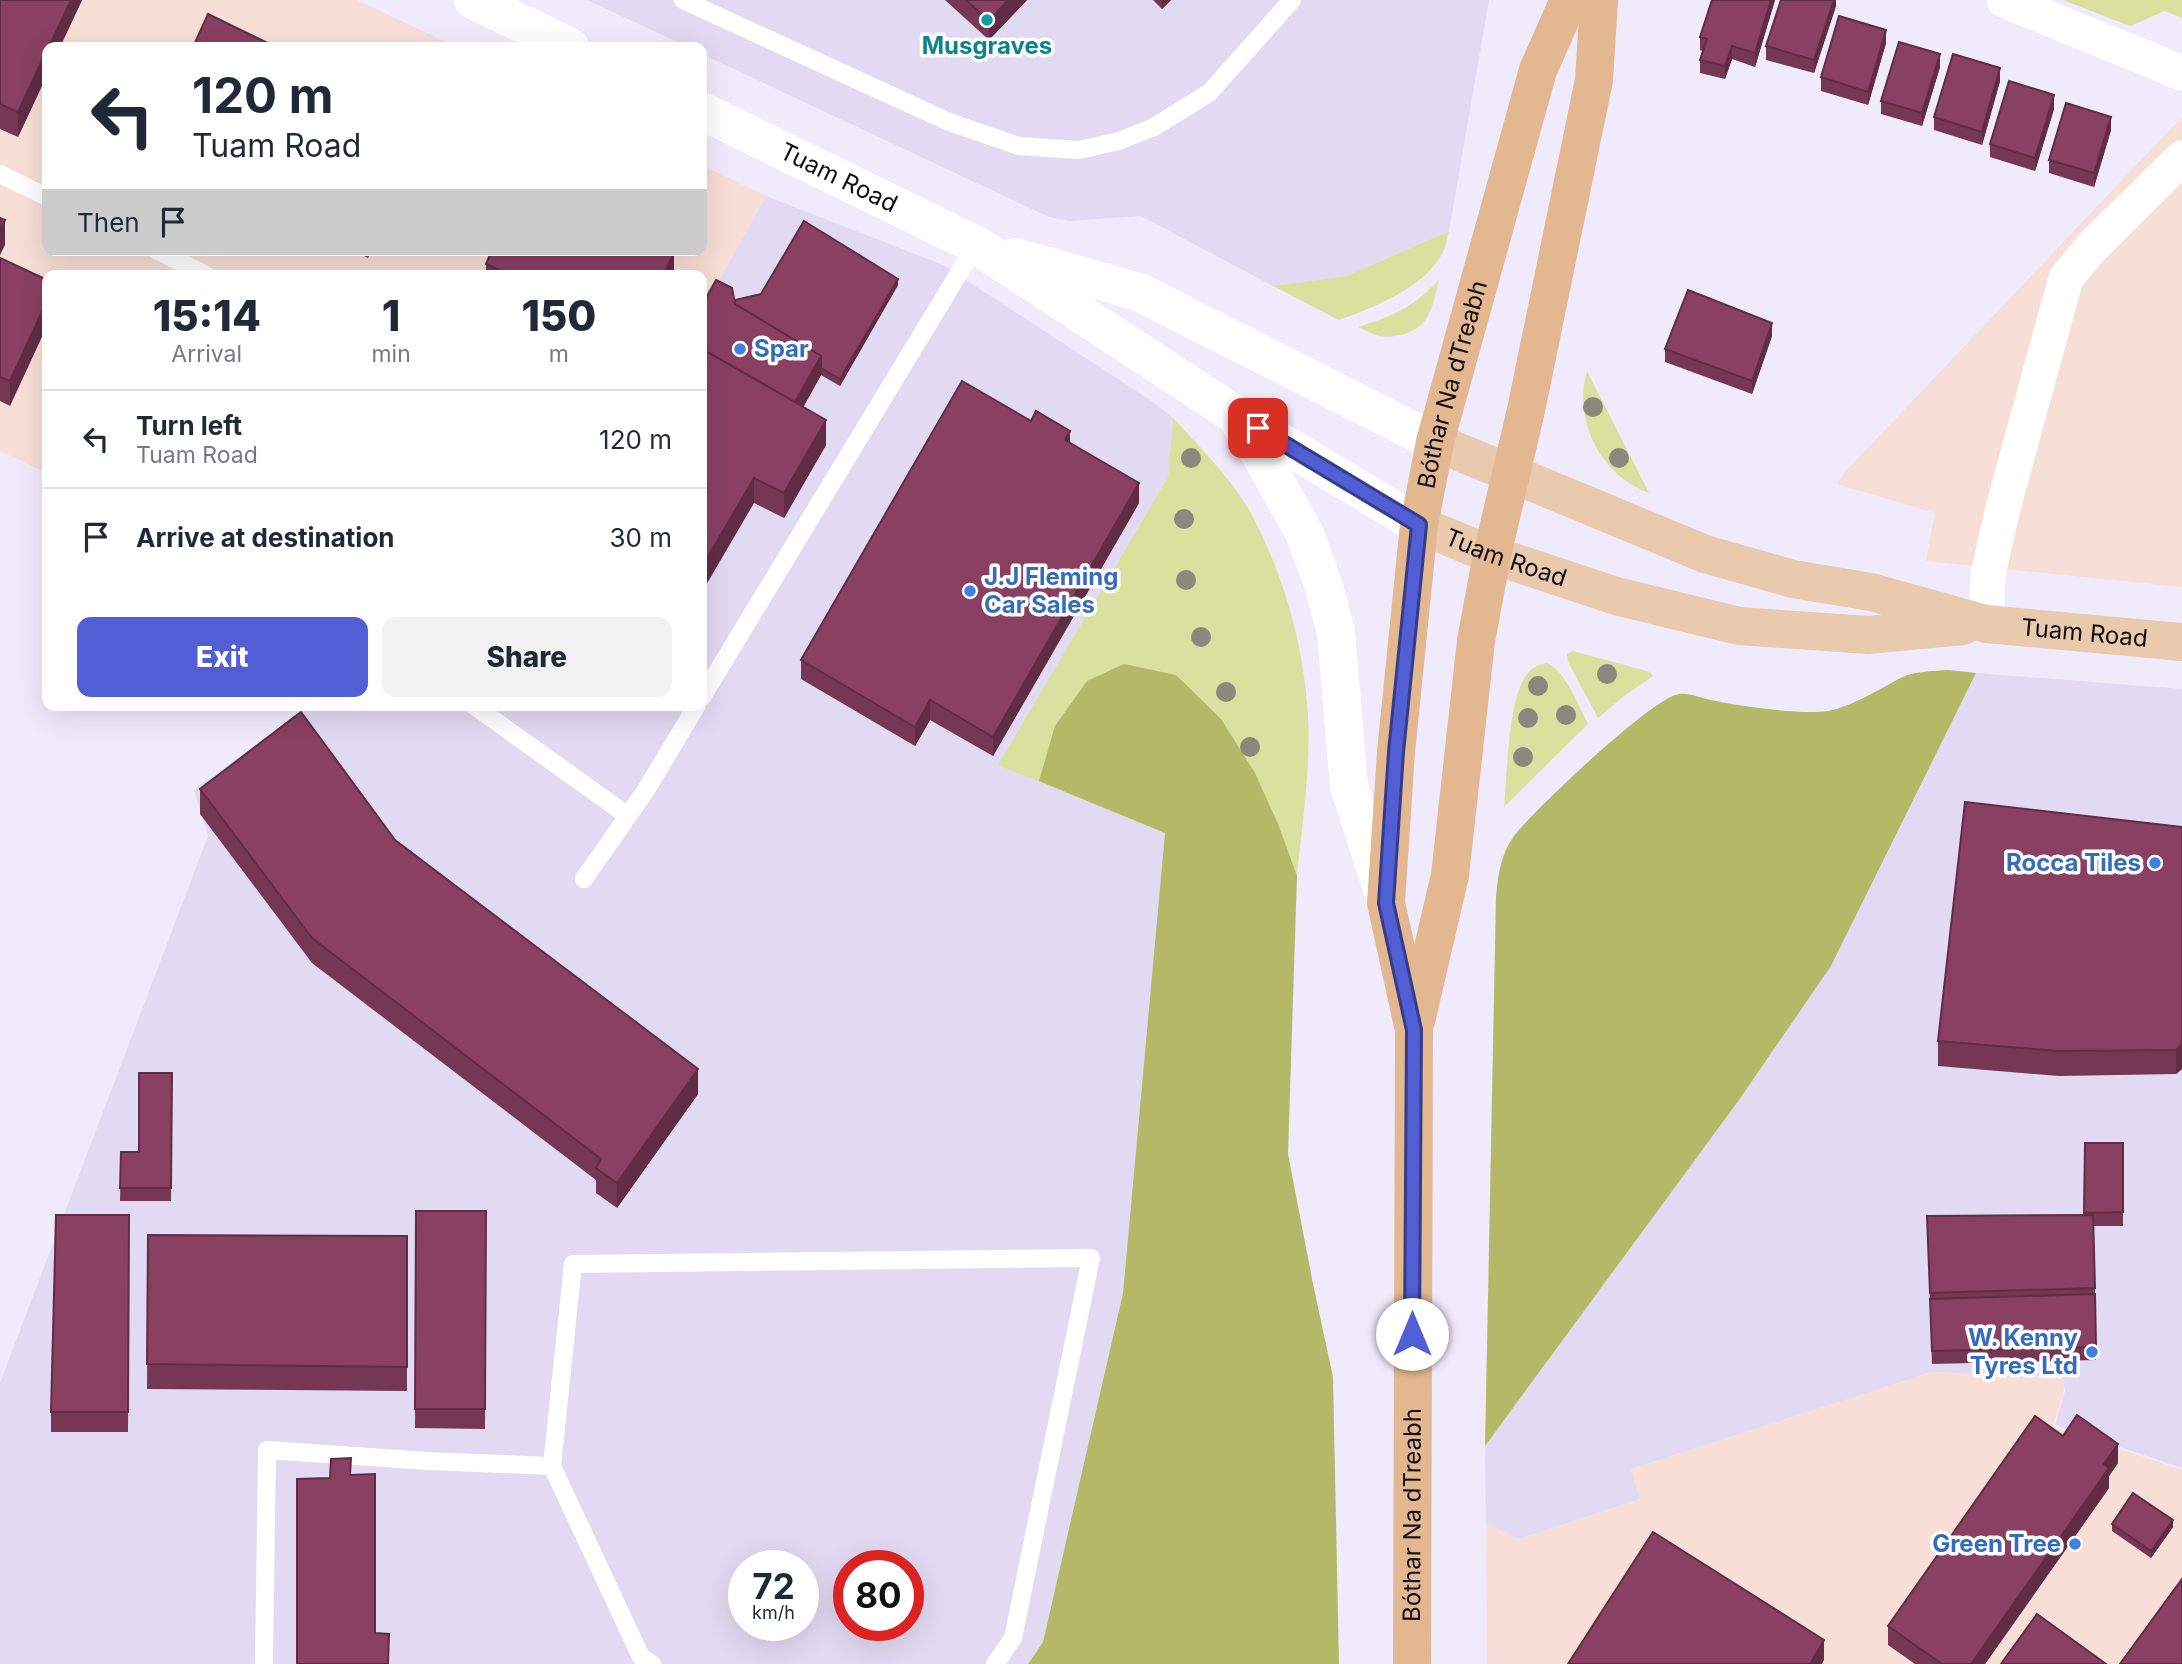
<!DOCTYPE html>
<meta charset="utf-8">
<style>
:root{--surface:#fff;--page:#f2f2f3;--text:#1f2937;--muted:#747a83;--line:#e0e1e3;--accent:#525ed4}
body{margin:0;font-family:Inter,sans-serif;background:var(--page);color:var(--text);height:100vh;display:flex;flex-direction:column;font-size:26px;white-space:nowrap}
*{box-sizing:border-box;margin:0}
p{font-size:23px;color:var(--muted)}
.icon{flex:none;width:38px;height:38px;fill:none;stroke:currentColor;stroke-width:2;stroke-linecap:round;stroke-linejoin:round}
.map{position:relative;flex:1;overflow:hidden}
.drawer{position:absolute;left:42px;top:270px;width:665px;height:441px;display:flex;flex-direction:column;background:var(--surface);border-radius:14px;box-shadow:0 7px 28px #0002}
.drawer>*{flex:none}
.hud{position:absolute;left:42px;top:42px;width:665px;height:214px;border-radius:14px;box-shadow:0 7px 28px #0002;background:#fff;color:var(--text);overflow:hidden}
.speed{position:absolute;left:728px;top:1550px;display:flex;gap:14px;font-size:35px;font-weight:700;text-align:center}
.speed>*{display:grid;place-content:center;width:91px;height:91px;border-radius:50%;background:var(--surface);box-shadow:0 7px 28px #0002;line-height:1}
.speed small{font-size:18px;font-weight:400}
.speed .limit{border:10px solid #d22;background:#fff;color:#111}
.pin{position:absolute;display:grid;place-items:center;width:60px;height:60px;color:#fff;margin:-30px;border-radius:14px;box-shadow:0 4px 10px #0006}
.me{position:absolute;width:77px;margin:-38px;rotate:0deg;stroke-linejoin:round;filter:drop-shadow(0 0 5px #0008)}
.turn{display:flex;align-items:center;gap:24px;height:147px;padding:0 35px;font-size:32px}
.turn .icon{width:91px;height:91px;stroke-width:2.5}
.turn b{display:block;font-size:49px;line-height:60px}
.then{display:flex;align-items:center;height:66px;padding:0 35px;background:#0003;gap:14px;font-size:26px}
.eta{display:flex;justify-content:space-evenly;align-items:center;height:119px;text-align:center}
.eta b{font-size:42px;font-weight:800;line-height:49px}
.action{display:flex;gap:14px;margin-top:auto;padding:14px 35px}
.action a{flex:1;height:80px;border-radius:14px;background:var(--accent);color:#fff;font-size:28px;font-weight:800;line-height:80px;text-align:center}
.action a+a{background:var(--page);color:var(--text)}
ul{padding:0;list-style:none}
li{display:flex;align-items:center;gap:21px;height:98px;padding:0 35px;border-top:2px solid var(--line)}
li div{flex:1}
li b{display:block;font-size:26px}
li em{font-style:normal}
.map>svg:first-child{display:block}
.built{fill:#e1daf2;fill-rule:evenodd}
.industrial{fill:#f7ded6}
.green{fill:#dae19f}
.forest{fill:#b3b966}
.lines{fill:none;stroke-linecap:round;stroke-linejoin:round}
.service{stroke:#fff;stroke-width:18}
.minor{stroke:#fff;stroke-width:35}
.secondary{stroke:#fff;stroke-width:38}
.primary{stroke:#eacaac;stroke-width:38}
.trunk{stroke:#e3b890;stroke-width:38}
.tree{fill:#8a897d}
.wall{fill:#763754}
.shaded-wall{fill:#602d45}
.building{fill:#894062;stroke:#602d45;stroke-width:2}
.route-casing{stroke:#353d8a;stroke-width:18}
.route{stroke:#525ed4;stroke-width:12}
.culture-dot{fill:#0f9aa8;stroke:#fff;stroke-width:2.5}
.shop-dot{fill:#3f7fe0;stroke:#fff;stroke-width:2.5}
.labels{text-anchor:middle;stroke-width:7;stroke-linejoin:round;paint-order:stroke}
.culture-label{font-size:24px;font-weight:bold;fill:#0d838f;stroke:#fff}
.street-label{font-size:24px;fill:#110e16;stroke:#fff}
.shop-label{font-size:24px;font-weight:bold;fill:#366cbe;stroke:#fff;text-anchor:end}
</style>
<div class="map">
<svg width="2182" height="1664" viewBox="0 0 2182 1664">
<rect width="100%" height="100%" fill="#f0eafd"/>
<g class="built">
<path d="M 587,0 L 1489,0 L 1449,231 L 1347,276 L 1273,286 L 1141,216 L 1069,221 L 1049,217 L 702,54 L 702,47 L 688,47 Z"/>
<path d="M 766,196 L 943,265 L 1153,402 L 1173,418 L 1168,477 L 999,764 L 1165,833 L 1123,1293 L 1043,1642 L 1028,1664 L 0,1664 L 0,1383 L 208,836 L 194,790 L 310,705 L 702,705 L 702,311 ZM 744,1566 L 803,1566 L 803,1626 L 744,1626 ZM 849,1566 L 908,1566 L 908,1626 L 849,1626 Z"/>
<path d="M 1976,673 L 2182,689 L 2182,1468 L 2055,1425 L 2065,1391 L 2062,1377 L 1932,1372 L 1631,1469 L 1640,1499 L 1519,1539 L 1486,1524 L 1485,1446 L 1739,1100 L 1831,966 Z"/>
</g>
<g class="industrial">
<path d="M 0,0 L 357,0 L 456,47 L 47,47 L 47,250 L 702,250 L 702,165 L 766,196 L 702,311 L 702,275 L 47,275 L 47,473 L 0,451 Z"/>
<path d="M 2182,117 L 2182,587 L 1926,561 L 1935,513 L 1837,484 L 1845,472 Z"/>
<path d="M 1932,1372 L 2062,1379 L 2064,1391 L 2053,1426 L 2182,1470 L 2182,1664 L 1487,1664 L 1486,1524 L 1519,1539 L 1640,1499 L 1630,1469 Z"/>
</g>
<g class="green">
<path d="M 2063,0 L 2182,0 L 2182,18 L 2165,11 L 2130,26 Z"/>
<path d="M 1449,231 C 1447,238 1446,246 1443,252 C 1426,287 1373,308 1339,320 L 1273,286 L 1347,276 Z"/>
<path d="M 1439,279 C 1436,291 1434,305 1428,316 C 1419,332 1397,339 1379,336 C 1372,334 1365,330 1358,327 C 1391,317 1418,305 1439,279 Z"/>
<path d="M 1587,371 L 1649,493 C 1600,475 1573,421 1587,371 Z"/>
<path d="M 1173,418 C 1199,446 1228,475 1248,508 C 1283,571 1304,645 1308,716 C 1311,767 1302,825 1297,876 L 1165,833 L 998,765 L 1168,477 Z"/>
<path d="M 1573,651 L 1650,672 L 1653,676 L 1623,697 L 1598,718 L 1568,662 L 1567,654 Z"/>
<path d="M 1547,663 C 1565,670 1579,707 1588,724 L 1504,807 C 1507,775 1508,696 1528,673 C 1533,667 1539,664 1547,663 Z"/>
</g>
<g class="forest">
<path d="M 1124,664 L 1176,675 L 1221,719 L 1255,773 L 1278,824 L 1297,876 L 1288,1154 L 1313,1284 L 1333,1377 L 1339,1664 L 1028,1664 L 1043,1642 L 1123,1293 L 1165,833 L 1039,781 L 1055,726 L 1087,681 Z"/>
<path d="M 1948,670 L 1976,673 L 1831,966 L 1739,1100 L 1485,1446 L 1496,896 C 1498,876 1501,853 1514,836 C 1533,811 1653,697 1679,694 C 1691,693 1700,698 1711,700 C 1738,706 1801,715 1828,711 C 1848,707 1868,696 1886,686 C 1892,683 1899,678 1905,676 C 1919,671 1934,671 1948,670 Z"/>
</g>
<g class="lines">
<g class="service">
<path d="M 683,0 L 949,122 L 1019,146 L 1079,150 L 1119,141 L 1154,127 L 1209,93 L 1292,0"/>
<path d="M 0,174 L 47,197"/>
<path d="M 156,250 L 206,275"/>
<path d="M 702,697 L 976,245"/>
<path d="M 473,705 L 628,816"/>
<path d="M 584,879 L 646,790 L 697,705"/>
<path d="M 552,1466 L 573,1264 L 1091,1258 L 1013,1638 L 995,1664"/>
<path d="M 264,1664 L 267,1450 L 428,1461 L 552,1466 L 641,1657 L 652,1664"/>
</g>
<g class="minor">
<path d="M 2004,0 L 2182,73"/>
<path d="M 1986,624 L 1988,575 L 2003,508 L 2066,278 L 2092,247 L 2182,158"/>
</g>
<g class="secondary">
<path d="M 473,0 L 570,47"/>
<path id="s1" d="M 702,111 L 976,245 L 1234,414 L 1419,525"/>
<path d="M 1015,257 L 1139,292 L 1435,442"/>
<path d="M 1238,420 L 1261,456 L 1305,534 L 1324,587 L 1336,632 L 1349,786 L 1386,901"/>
</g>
<g class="primary">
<path id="s2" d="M 1435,442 L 1705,554 L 1793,579 L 1871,592 L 1986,624 L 2182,642"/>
<path id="s3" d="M 1419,525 L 1492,555 L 1616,596 L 1739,626 L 1868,635 L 1963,626"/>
</g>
<g class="trunk">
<path d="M 1416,1021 L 1450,875 L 1476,641 L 1492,555 L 1526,410 L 1594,80 L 1599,0"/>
<path id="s4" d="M 1412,1664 L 1414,1030 L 1386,903 L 1396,752 L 1419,525 L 1435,442 L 1538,70 L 1569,0"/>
</g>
</g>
<g class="tree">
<circle cx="1593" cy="407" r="10"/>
<circle cx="1191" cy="458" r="10"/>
<circle cx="1619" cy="458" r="10"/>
<circle cx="1184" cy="519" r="10"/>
<circle cx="1186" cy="580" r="10"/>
<circle cx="1201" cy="637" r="10"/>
<circle cx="1607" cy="674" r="10"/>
<circle cx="1538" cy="686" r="10"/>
<circle cx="1226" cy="692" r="10"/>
<circle cx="1566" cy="715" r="10"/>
<circle cx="1528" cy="718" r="10"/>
<circle cx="1250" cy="747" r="10"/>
<circle cx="1523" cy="757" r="10"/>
</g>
<g class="wall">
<path d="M 0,0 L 82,0 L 60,47 L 47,47 L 47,75 L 18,137 L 0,129 Z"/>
<path d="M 945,0 L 1027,0 L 989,40 Z"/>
<path d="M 1153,0 L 1171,0 L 1162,9 Z"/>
<path d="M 1775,0 L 1755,67 L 1732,59 L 1725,79 L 1700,73 L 1700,60 L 1703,51 L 1700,50 L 1700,37 Z"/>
<path d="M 1836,0 L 1836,6 L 1814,73 L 1766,60 L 1766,46 Z"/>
<path d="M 1886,43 L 1868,105 L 1821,91 L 1821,77 Z"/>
<path d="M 1940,67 L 1922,126 L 1881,114 L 1881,101 Z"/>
<path d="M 2000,81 L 1982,145 L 1934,130 L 1934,117 Z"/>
<path d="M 2054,109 L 2035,171 L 1990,157 L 1990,144 Z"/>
<path d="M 2111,130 L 2094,187 L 2049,173 L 2049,160 Z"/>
<path d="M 353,250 L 372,250 L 368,258 Z"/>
<path d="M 0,258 L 47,280 L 10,406 L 0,401 Z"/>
<path d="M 486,264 L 674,272 L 672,275 L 486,275 Z"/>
<path d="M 898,285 L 840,386 L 821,375 L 803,407 L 826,445 L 784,518 L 754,503 L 735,300 Z"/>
<path d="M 1772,336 L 1752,394 L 1665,362 L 1665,349 Z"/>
<path d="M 1070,443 L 1139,503 L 993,756 L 930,720 L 915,746 L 801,679 L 801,660 Z"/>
<path d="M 200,789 L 395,840 L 698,1094 L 617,1208 L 596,1193 L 596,1180 L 312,963 L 200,814 Z"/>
<path d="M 2182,827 L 2182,1069 L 2176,1074 L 2059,1076 L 1938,1066 L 1938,1041 Z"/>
<path d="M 172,1073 L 171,1201 L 120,1201 L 121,1152 L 139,1152 Z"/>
<path d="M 2085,1143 L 2123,1143 L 2123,1226 L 2094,1226 L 2096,1360 L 1932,1364 L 1927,1216 L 2084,1215 Z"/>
<path d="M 416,1211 L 486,1211 L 485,1429 L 415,1428 Z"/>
<path d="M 129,1215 L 128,1432 L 51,1432 L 51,1412 Z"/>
<path d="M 148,1235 L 407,1236 L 407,1391 L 147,1389 Z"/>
<path d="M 2063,1436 L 2118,1463 L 2109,1476 L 2109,1488 L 1985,1664 L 1915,1664 L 1888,1645 L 1888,1626 Z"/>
<path d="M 2112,1524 L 2173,1527 L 2151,1558 L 2112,1531 Z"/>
</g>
<g class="shaded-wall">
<path d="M 71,0 L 82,0 L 60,47 L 49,47 Z"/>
<path d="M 1008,0 L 1027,0 L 989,40 L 989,21 Z"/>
<path d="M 1162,0 L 1171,0 L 1162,9 Z"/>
<path d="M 1771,0 L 1775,0 L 1755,67 L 1755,53 Z"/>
<path d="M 1834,0 L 1836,0 L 1836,6 L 1814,73 L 1814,60 Z"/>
<path d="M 1886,30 L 1886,43 L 1868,105 L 1868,92 Z"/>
<path d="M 1732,46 L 1732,59 L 1725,79 L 1725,66 Z"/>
<path d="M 47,50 L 47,75 L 18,137 L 18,112 Z"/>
<path d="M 1940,54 L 1940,67 L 1922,126 L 1922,113 Z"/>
<path d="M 2000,68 L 2000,81 L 1982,145 L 1982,132 Z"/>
<path d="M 2054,95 L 2054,109 L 2035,171 L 2035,158 Z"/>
<path d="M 2111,117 L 2111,130 L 2094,187 L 2094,173 Z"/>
<path d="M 5,220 L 5,245 L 0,255 L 0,230 Z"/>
<path d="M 674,252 L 674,272 L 672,275 L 664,275 Z"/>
<path d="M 898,279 L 898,285 L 840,386 L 840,379 Z"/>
<path d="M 47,301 L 47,326 L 10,406 L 10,381 Z"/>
<path d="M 1772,323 L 1772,336 L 1752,394 L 1752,381 Z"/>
<path d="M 821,356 L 821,375 L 793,426 L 793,406 Z"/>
<path d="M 826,420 L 826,445 L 784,518 L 784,493 Z"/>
<path d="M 1070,431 L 1070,450 L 1065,440 Z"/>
<path d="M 754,478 L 754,503 L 702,592 L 702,567 Z"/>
<path d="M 1139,483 L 1139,503 L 993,756 L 993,737 Z"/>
<path d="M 930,700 L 930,720 L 915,746 L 915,727 Z"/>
<path d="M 2182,1042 L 2182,1069 L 2176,1074 L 2176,1050 Z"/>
<path d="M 698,1069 L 698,1094 L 617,1208 L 617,1183 Z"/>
<path d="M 2118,1444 L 2118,1463 L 2109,1476 L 2109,1488 L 1985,1664 L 1971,1664 Z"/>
<path d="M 2173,1520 L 2173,1527 L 2151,1558 L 2151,1551 Z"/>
<path d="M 1824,1640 L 1824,1660 L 1822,1664 L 1810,1664 Z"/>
</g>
<g class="building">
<path d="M 0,0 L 71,0 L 49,47 L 47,47 L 47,50 L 18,112 L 0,104 Z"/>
<path d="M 966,0 L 1008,0 L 989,21 Z"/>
<path d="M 1712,0 L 1771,0 L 1755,53 L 1732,46 L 1725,66 L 1700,60 L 1707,39 L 1700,37 Z"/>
<path d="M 1781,0 L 1834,0 L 1814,60 L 1766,46 Z"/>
<path d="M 208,14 L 276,47 L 193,47 Z"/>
<path d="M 1839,16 L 1886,30 L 1868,92 L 1821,77 Z"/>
<path d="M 1899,42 L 1940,54 L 1922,113 L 1881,101 Z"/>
<path d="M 1953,54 L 2000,68 L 1982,132 L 1934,117 Z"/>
<path d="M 2009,81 L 2054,95 L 2035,158 L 1990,144 Z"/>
<path d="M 2066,103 L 2111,117 L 2094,173 L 2049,160 Z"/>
<path d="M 0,218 L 5,220 L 0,230 Z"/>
<path d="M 804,221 L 898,279 L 840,379 L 821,368 L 821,356 L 735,304 L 735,300 L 761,294 Z"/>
<path d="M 492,250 L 669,250 L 674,252 L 664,275 L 510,275 L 486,264 Z"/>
<path d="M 0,258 L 47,280 L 47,301 L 10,381 L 0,377 Z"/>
<path d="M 716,280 L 732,288 L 735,304 L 821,356 L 795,402 L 702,349 L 702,305 Z"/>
<path d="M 1688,290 L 1772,323 L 1752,381 L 1665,349 Z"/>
<path d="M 702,349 L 826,420 L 784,493 L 754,478 L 702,567 Z"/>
<path d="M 962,381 L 1031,421 L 1036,411 L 1070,431 L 1065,440 L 1139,483 L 993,737 L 930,700 L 915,727 L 801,660 Z"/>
<path d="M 301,712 L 395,840 L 698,1069 L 617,1183 L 596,1168 L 601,1159 L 312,938 L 200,789 Z"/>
<path d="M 1965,802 L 2182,827 L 2182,1044 L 2176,1050 L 2059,1051 L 1938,1041 Z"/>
<path d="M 139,1073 L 172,1073 L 171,1188 L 120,1188 L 121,1152 L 139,1152 Z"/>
<path d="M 2085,1143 L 2123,1143 L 2123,1212 L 2084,1213 Z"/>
<path d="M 416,1211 L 486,1211 L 485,1409 L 415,1409 Z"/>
<path d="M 56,1215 L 129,1215 L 128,1412 L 51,1412 Z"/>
<path d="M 2093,1215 L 2095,1288 L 1930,1293 L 1927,1216 Z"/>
<path d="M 148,1235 L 407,1236 L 407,1367 L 147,1364 Z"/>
<path d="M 2095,1294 L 2096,1347 L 1932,1351 L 1930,1299 Z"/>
<path d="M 2077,1415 L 2118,1444 L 2104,1464 L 2109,1468 L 1971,1664 L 1942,1664 L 1888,1626 L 2035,1416 L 2063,1436 Z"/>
<path d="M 351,1458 L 350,1475 L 375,1474 L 375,1633 L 389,1634 L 388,1664 L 297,1664 L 297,1479 L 330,1478 L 331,1459 Z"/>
<path d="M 2133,1493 L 2173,1520 L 2151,1551 L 2112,1524 Z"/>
<path d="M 1653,1532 L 1824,1640 L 1810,1664 L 1568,1664 Z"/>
<path d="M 2182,1579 L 2182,1664 L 2120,1664 Z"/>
<path d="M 2037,1614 L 2106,1664 L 2001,1664 Z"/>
</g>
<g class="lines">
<defs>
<path id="route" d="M 1258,428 L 1419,525 L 1396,752 L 1386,903 L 1414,1030 L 1412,1334"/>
</defs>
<use href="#route" class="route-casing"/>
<use href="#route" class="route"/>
</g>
<circle class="culture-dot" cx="987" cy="20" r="7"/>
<g class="shop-dot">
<circle cx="740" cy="349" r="7"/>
<circle cx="970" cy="591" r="7"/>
<circle cx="2155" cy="863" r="7"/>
<circle cx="2092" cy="1352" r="7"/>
<circle cx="2075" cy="1544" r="7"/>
</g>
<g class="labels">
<g class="culture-label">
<text x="987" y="54">Musgraves</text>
</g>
<g class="street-label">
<text dy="8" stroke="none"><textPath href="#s1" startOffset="152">Tuam Road</textPath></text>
<text dy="8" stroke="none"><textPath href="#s4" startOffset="1288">Bóthar Na dTreabh</textPath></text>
<text dy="8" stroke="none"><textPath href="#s3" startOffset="93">Tuam Road</textPath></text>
<text dy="8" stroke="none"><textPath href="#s2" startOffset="681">Tuam Road</textPath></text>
<text dy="8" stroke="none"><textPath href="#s4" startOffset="149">Bóthar Na dTreabh</textPath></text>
</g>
<g class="shop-label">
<text x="754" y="357" text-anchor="start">Spar</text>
<text x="984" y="585" text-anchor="start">J.J Fleming<tspan x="984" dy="28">Car Sales</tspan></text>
<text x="2141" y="871">Rocca Tiles</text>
<text x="2078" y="1346">W. Kenny<tspan x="2078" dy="28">Tyres Ltd</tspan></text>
<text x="2061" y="1552">Green Tree</text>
</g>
</g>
</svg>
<div class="speed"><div>72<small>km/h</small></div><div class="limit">80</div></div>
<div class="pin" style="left:1258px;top:428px;background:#d93025"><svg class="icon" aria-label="arrive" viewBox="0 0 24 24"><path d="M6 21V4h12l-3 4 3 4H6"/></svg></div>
<svg class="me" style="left:1412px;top:1334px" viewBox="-20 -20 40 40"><circle r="19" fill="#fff"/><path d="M0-13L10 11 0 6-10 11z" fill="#525ed4"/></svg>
<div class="hud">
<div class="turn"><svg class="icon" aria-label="left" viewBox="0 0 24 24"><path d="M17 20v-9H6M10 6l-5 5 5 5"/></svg><div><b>120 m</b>Tuam Road</div></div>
<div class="then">Then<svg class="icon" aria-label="arrive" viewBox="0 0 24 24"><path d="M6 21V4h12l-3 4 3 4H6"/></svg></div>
</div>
<section class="drawer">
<div class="eta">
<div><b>15:14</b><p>Arrival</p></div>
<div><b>1</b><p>min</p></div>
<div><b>150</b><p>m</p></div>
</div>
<ul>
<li><svg class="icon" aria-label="left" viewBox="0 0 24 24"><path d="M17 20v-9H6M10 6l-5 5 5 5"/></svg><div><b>Turn left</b><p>Tuam Road</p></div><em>120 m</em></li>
<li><svg class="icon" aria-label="arrive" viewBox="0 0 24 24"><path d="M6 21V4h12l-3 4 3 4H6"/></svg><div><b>Arrive at destination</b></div><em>30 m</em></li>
</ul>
<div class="action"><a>Exit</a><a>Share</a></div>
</section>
</div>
